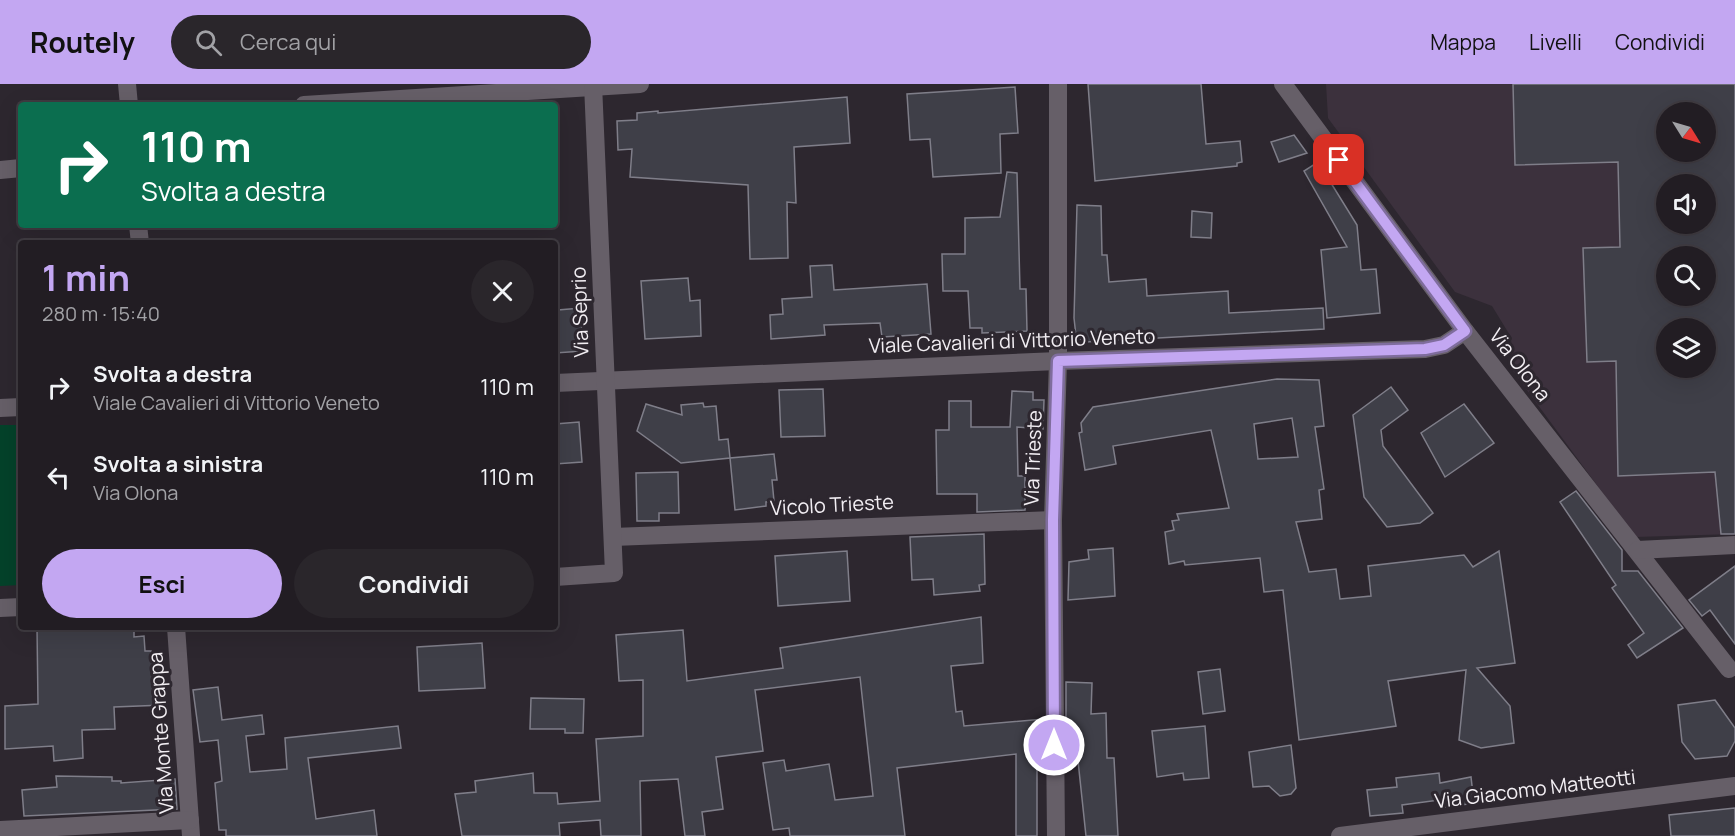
<!DOCTYPE html>
<html lang="it">
<meta charset="utf-8">
<style>
:root{--surface:#221d23;--page:#2a262b;--text:#f1f3f6;--muted:#a2a2a6;--line:#3f3b41;--accent:#c3a7f2}
body{margin:0;font-family:Manrope,sans-serif;background:var(--page);color:var(--text);height:100vh;display:flex;flex-direction:column;font-size:22px;white-space:nowrap}
*{box-sizing:border-box;margin:0}
p{font-size:20px;color:var(--muted)}
.icon{flex:none;width:33px;height:33px;fill:none;stroke:currentColor;stroke-width:2;stroke-linecap:round;stroke-linejoin:round}
.map{position:relative;flex:1;overflow:hidden}
.details{position:absolute;left:18px;top:156px;width:540px;height:390px;display:flex;flex-direction:column;background:var(--surface);border-radius:6px;box-shadow:0 6px 24px #0002,0 0 0 2px var(--line)}
.details>*{flex:none}
.top-card{position:absolute;left:18px;top:18px;width:540px;height:126px;border-radius:6px;box-shadow:0 6px 24px #0002,0 0 0 2px var(--line);background:#0b6e4f;color:#fff;overflow:hidden}
.needle{width:39px;rotate:127deg}
.fabs{position:absolute;left:1656px;top:18px;display:grid;gap:12px}
.fabs a{display:grid;place-items:center;width:60px;height:60px;border-radius:50%;background:var(--surface);box-shadow:0 6px 24px #0002,0 0 0 2px var(--line);font-size:30px}
.pin{position:absolute;display:grid;place-items:center;width:51px;height:51px;color:#fff;margin:-26px;border-radius:12px;box-shadow:0 3px 9px #0006}
.me{position:absolute;width:66px;margin:-33px;rotate:0deg;stroke-linejoin:round;filter:drop-shadow(0 0 4px #0008)}
.turn{display:flex;align-items:center;gap:21px;height:126px;padding:0 24px;font-size:27px}
.turn .icon{width:78px;height:78px;stroke-width:2.5}
.turn b{display:block;font-size:42px;line-height:51px}
.round{display:grid;place-items:center;flex:none;width:63px;height:63px;border-radius:32px;background:var(--page)}
.overview{display:flex;align-items:center;justify-content:space-between;height:102px;padding:0 24px}
h1{font-size:36px;font-weight:700;line-height:45px;color:var(--accent)}
.action{display:flex;gap:12px;margin-top:auto;padding:12px 24px}
.action a{flex:1;height:69px;border-radius:36px;background:var(--accent);color:#111;font-size:24px;font-weight:700;line-height:69px;text-align:center}
.action a+a{background:var(--page);color:var(--text)}
ul{padding:0;list-style:none}
li{display:flex;align-items:center;gap:18px;height:90px;padding:0 24px}
li div{flex:1}
li b{display:block;font-size:22px}
li em{font-style:normal}
header{display:flex;align-items:center;gap:36px;box-sizing:border-box;height:84px;padding:0 30px;background:var(--accent);color:#111}
header strong{font-size:28px}
nav{display:flex;gap:33px;margin-inline-start:auto;font-size:21px}
.search{width:420px;height:54px;background:var(--page);display:flex;align-items:center;gap:15px;box-sizing:border-box;padding:0 21px;border-radius:33px;color:var(--muted);font-size:22px}
.map>svg:first-child{display:block}
.built{fill:#3c313d;fill-rule:evenodd}
.green{fill:#04422a}
.building{fill:#3f3f48;stroke:#7f7e89;stroke-width:1.5;fill-rule:evenodd}
.lines{fill:none;stroke-linecap:round;stroke-linejoin:round}
.minor{stroke:#665f68;stroke-width:18}
.tertiary{stroke:#665f68;stroke-width:18}
.route-casing{stroke:#7f6d9d;stroke-width:15}
.route{stroke:#c3a7f2;stroke-width:10}
.labels{text-anchor:middle;stroke-width:6;stroke-linejoin:round;paint-order:stroke}
.street-label{font-size:20px;fill:#f2eef3;stroke:#2d272f}
</style>
<header>
<strong>Routely</strong>
<div class="search"><svg class="icon" aria-label="search" viewBox="0 0 24 24"><circle cx="10" cy="10" r="6"/><path d="M15 15l6 6"/></svg>Cerca qui</div>
<nav><a>Mappa</a><a>Livelli</a><a>Condividi</a></nav>
</header>
<div class="map">
<svg width="1735" height="752" viewBox="0 0 1735 752">
<rect width="100%" height="100%" fill="#2d272f"/>
<path class="built" d="M 1326,0 L 1735,0 L 1735,450 L 1635,453 L 1513,287 L 1511,253 L 1492,222 L 1455,208 L 1328,34 ZM 1666,28 L 1706,28 L 1706,68 L 1666,68 ZM 1666,100 L 1706,100 L 1706,140 L 1666,140 ZM 1666,172 L 1706,172 L 1706,212 L 1666,212 ZM 1666,244 L 1706,244 L 1706,284 L 1666,284 Z"/>
<path class="green" d="M 0,341 L 21,341 L 21,501 L 0,502 Z"/>
<g class="building">
<path d="M 1088,0 L 1201,0 L 1206,60 L 1240,57 L 1242,78 L 1237,79 L 1237,82 L 1095,97 Z"/>
<path d="M 1513,0 L 1735,0 L 1735,450 L 1721,450 L 1715,388 L 1618,392 L 1616,277 L 1587,278 L 1583,164 L 1620,163 L 1618,78 L 1515,81 ZM 1666,28 L 1706,28 L 1706,68 L 1666,68 ZM 1666,100 L 1706,100 L 1706,140 L 1666,140 ZM 1666,172 L 1706,172 L 1706,212 L 1666,212 ZM 1666,244 L 1706,244 L 1706,284 L 1666,284 Z"/>
<path d="M 1015,3 L 1018,49 L 1000,50 L 1001,89 L 933,93 L 930,55 L 910,56 L 907,10 Z"/>
<path d="M 847,13 L 850,59 L 794,63 L 796,119 L 787,118 L 788,174 L 750,175 L 748,101 L 630,93 L 632,65 L 618,66 L 617,37 L 637,36 L 637,29 L 658,27 L 658,29 Z"/>
<path d="M 1294,51 L 1307,69 L 1279,78 L 1271,58 Z"/>
<path d="M 1318,78 L 1357,141 L 1361,186 L 1376,185 L 1380,229 L 1327,234 L 1321,166 L 1347,163 L 1304,87 Z"/>
<path d="M 1007,88 L 1017,89 L 1020,205 L 1026,205 L 1027,247 L 982,249 L 982,244 L 970,244 L 968,207 L 943,207 L 942,170 L 965,170 L 965,134 L 1000,133 Z"/>
<path d="M 1077,121 L 1101,122 L 1102,171 L 1107,171 L 1109,198 L 1146,195 L 1147,212 L 1228,207 L 1229,229 L 1323,224 L 1324,245 L 1085,258 L 1076,252 L 1074,234 Z"/>
<path d="M 1192,127 L 1212,129 L 1211,154 L 1191,153 Z"/>
<path d="M 832,181 L 834,206 L 927,200 L 931,250 L 882,253 L 880,239 L 824,241 L 825,251 L 771,255 L 770,231 L 783,230 L 782,215 L 812,213 L 810,182 Z"/>
<path d="M 688,194 L 690,217 L 700,216 L 701,252 L 645,255 L 641,197 Z"/>
<path d="M 581,224 L 583,267 L 555,269 L 555,231 L 558,231 L 558,226 Z"/>
<path d="M 1277,295 L 1319,296 L 1324,342 L 1315,343 L 1324,405 L 1319,406 L 1322,435 L 1296,438 L 1309,488 L 1336,485 L 1340,515 L 1371,512 L 1368,482 L 1464,471 L 1473,483 L 1499,467 L 1515,579 L 1477,584 L 1510,622 L 1514,659 L 1481,664 L 1459,656 L 1466,586 L 1388,597 L 1396,642 L 1299,656 L 1283,506 L 1264,508 L 1260,474 L 1185,481 L 1184,477 L 1169,480 L 1165,448 L 1174,446 L 1172,437 L 1179,436 L 1177,430 L 1229,424 L 1211,346 L 1113,362 L 1116,380 L 1085,386 L 1079,349 L 1082,348 L 1081,339 L 1093,323 ZM 1292,334 L 1298,373 L 1258,375 L 1254,340 Z"/>
<path d="M 1391,303 L 1408,326 L 1381,346 L 1383,362 L 1433,429 L 1420,439 L 1387,443 L 1364,413 L 1353,331 Z"/>
<path d="M 823,305 L 825,352 L 781,353 L 779,306 Z"/>
<path d="M 1012,307 L 1033,308 L 1033,316 L 1044,316 L 1043,345 L 1017,343 L 1018,392 L 1025,392 L 1025,426 L 977,428 L 977,410 L 937,410 L 936,346 L 949,346 L 949,317 L 971,317 L 971,343 L 1010,343 Z"/>
<path d="M 703,319 L 704,323 L 716,322 L 719,356 L 728,355 L 730,374 L 681,379 L 637,347 L 646,320 L 682,331 L 681,321 Z"/>
<path d="M 1464,320 L 1494,359 L 1445,393 L 1421,349 Z"/>
<path d="M 579,338 L 582,378 L 555,380 L 555,340 Z"/>
<path d="M 774,370 L 777,396 L 772,396 L 774,417 L 766,418 L 766,422 L 735,426 L 730,374 Z"/>
<path d="M 678,388 L 679,429 L 659,429 L 659,437 L 637,437 L 636,389 Z"/>
<path d="M 1576,407 L 1622,466 L 1622,487 L 1638,487 L 1683,544 L 1637,574 L 1628,561 L 1644,549 L 1612,504 L 1616,501 L 1560,418 Z"/>
<path d="M 984,450 L 985,500 L 979,501 L 980,507 L 934,511 L 933,495 L 912,496 L 910,453 Z"/>
<path d="M 1113,464 L 1115,512 L 1068,516 L 1069,478 L 1089,475 L 1088,466 Z"/>
<path d="M 847,467 L 850,517 L 778,522 L 775,472 Z"/>
<path d="M 1735,482 L 1735,560 L 1710,526 L 1702,532 L 1689,516 Z"/>
<path d="M 981,533 L 983,579 L 951,582 L 956,628 L 962,627 L 964,642 L 1044,635 L 1044,661 L 1037,661 L 1037,752 L 1016,752 L 1016,670 L 897,684 L 905,752 L 790,752 L 789,744 L 773,746 L 763,679 L 784,676 L 786,687 L 829,680 L 835,716 L 873,712 L 860,593 L 755,606 L 763,667 L 716,673 L 723,725 L 702,728 L 705,752 L 685,752 L 678,695 L 640,697 L 641,752 L 601,752 L 600,736 L 559,739 L 560,752 L 462,752 L 455,710 L 476,708 L 475,697 L 533,689 L 534,709 L 557,709 L 558,720 L 600,717 L 596,655 L 643,652 L 643,596 L 619,597 L 616,551 L 683,546 L 687,597 L 783,584 L 780,564 Z"/>
<path d="M 37,543 L 134,544 L 134,553 L 144,552 L 145,567 L 151,567 L 152,583 L 163,582 L 164,621 L 114,623 L 115,645 L 82,646 L 83,674 L 54,677 L 53,662 L 5,665 L 5,622 L 38,620 Z"/>
<path d="M 482,559 L 485,604 L 419,607 L 417,563 Z"/>
<path d="M 1220,585 L 1225,627 L 1203,630 L 1198,588 Z"/>
<path d="M 1066,598 L 1092,599 L 1091,630 L 1106,629 L 1107,674 L 1114,674 L 1118,752 L 1086,752 L 1076,658 L 1066,659 Z"/>
<path d="M 218,603 L 222,636 L 262,631 L 264,650 L 246,652 L 250,688 L 287,685 L 285,654 L 398,642 L 401,664 L 308,674 L 316,735 L 374,726 L 377,752 L 226,752 L 226,746 L 219,746 L 215,699 L 222,697 L 218,656 L 200,658 L 193,606 Z"/>
<path d="M 531,614 L 584,615 L 583,649 L 565,649 L 565,645 L 530,645 Z"/>
<path d="M 1715,616 L 1735,644 L 1735,657 L 1727,672 L 1695,675 L 1682,658 L 1678,621 Z"/>
<path d="M 1205,642 L 1209,694 L 1184,696 L 1183,689 L 1157,693 L 1152,647 Z"/>
<path d="M 1291,661 L 1296,704 L 1291,710 L 1280,712 L 1269,702 L 1253,703 L 1249,668 Z"/>
<path d="M 1439,689 L 1440,699 L 1471,693 L 1474,719 L 1441,724 L 1439,716 L 1402,721 L 1403,729 L 1370,732 L 1367,706 L 1397,703 L 1396,694 Z"/>
<path d="M 56,692 L 112,693 L 112,697 L 121,697 L 121,699 L 175,695 L 177,725 L 24,732 L 22,706 L 57,703 Z"/>
<path d="M 1735,724 L 1735,752 L 1671,752 L 1669,731 Z"/>
</g>
<g class="lines">
<g class="minor">
<path d="M 127,0 L 129,21"/>
<path d="M 304,21 L 640,0"/>
<path d="M 0,86 L 21,84"/>
<path d="M 138,141 L 140,159"/>
<path d="M 1465,247 L 1729,585"/>
<path d="M 555,299 L 1058,277"/>
<path d="M 0,324 L 21,323"/>
<path d="M 613,453 L 1053,436"/>
<path d="M 1638,466 L 1735,461"/>
<path d="M 555,493 L 614,489 L 593,0"/>
<path d="M 0,524 L 21,523"/>
<path d="M 176,543 L 191,752"/>
<path d="M 0,746 L 190,736"/>
</g>
<g class="tertiary">
<path d="M 1058,277 L 1425,265 L 1444,261 L 1465,247 L 1283,0"/>
<path d="M 1056,752 L 1053,436 L 1058,277 L 1058,0"/>
<path d="M 1340,752 L 1735,702"/>
</g>
</g>
<g class="lines">
<defs>
<path id="route" d="M 1054,661 L 1053,436 L 1058,277 L 1425,265 L 1444,261 L 1465,247 L 1339,76"/>
</defs>
<use href="#route" class="route-casing"/>
<use href="#route" class="route"/>
</g>
<g class="labels">
<g class="street-label">
<text transform="translate(580 228) rotate(-92)" y="7">Via Seprio</text>
<text transform="translate(1012 257) rotate(-2)" y="7">Viale Cavalieri di Vittorio Veneto</text>
<text transform="translate(1520 281) rotate(52)" y="7">Via Olona</text>
<text transform="translate(1033 374) rotate(-88)" y="7">Via Trieste</text>
<text transform="translate(832 421) rotate(-3)" y="7">Vicolo Trieste</text>
<text transform="translate(161 649) rotate(-94)" y="7">Via Monte Grappa</text>
<text transform="translate(1535 705) rotate(-7)" y="7">Via Giacomo Matteotti</text>
</g>
</g>
</svg>
<div class="fabs">
<a><svg class="needle" viewBox="-14 -14 28 28"><path d="M0-13l5 13h-10z" fill="#e53935"/><path d="M0 13l5-13h-10z" fill="#a2a2a6"/></svg></a>
<a><svg class="icon" aria-label="sound" viewBox="0 0 24 24"><path d="M4 9h4l5-4v14l-5-4H4zM17 9q2 3 0 6"/></svg></a>
<a><svg class="icon" aria-label="search" viewBox="0 0 24 24"><circle cx="10" cy="10" r="6"/><path d="M15 15l6 6"/></svg></a>
<a><svg class="icon" aria-label="layers" viewBox="0 0 24 24"><path d="M12 4l9 5-9 5-9-5zM3 14l9 5 9-5"/></svg></a>
</div>
<div class="pin" style="left:1339px;top:76px;background:#d93025"><svg class="icon" aria-label="arrive" viewBox="0 0 24 24"><path d="M6 21V4h12l-3 4 3 4H6"/></svg></div>
<svg class="me" style="left:1054px;top:661px" viewBox="-20 -20 40 40"><circle r="17" fill="#c3a7f2" stroke="#fff" stroke-width="3"/><path d="M0-11L8 9 0 5-8 9z" fill="#fff"/></svg>
<div class="top-card">
<div class="turn"><svg class="icon" aria-label="right" viewBox="0 0 24 24"><path d="M7 20v-9h11M14 6l5 5-5 5"/></svg><div><b>110 m</b>Svolta a destra</div></div>
</div>
<section class="details">
<div class="overview"><div><h1>1 min</h1><p>280 m · 15:40</p></div><a class="round"><svg class="icon" aria-label="close" viewBox="0 0 24 24"><path d="M6 6l12 12M18 6L6 18"/></svg></a></div>
<ul>
<li><svg class="icon" aria-label="right" viewBox="0 0 24 24"><path d="M7 20v-9h11M14 6l5 5-5 5"/></svg><div><b>Svolta a destra</b><p>Viale Cavalieri di Vittorio Veneto</p></div><em>110 m</em></li>
<li><svg class="icon" aria-label="left" viewBox="0 0 24 24"><path d="M17 20v-9H6M10 6l-5 5 5 5"/></svg><div><b>Svolta a sinistra</b><p>Via Olona</p></div><em>110 m</em></li>
</ul>
<div class="action"><a>Esci</a><a>Condividi</a></div>
</section>
</div>
